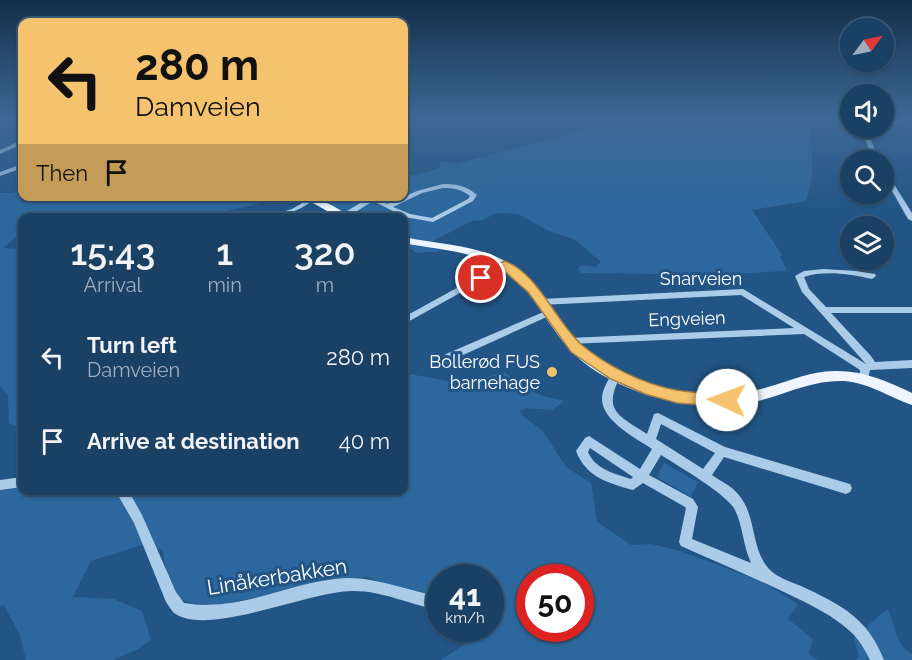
<!DOCTYPE html>
<meta charset="utf-8">
<style>
:root{--surface:#1a4064;--page:#274b6d;--text:#f1f3f6;--muted:#9fafbf;--line:#385978}
body{margin:0;font-family:Raleway,sans-serif;background:var(--page);color:var(--text);height:100vh;display:flex;flex-direction:column;font-size:22px;white-space:nowrap}
*{box-sizing:border-box;margin:0}
p{font-size:20px;color:var(--muted)}
.icon{flex:none;width:33px;height:33px;fill:none;stroke:currentColor;stroke-width:2;stroke-linecap:round;stroke-linejoin:round}
.map{position:relative;flex:1;overflow:hidden}
.sheet{position:absolute;left:18px;top:213px;width:390px;height:282px;display:flex;flex-direction:column;background:var(--surface);border-radius:12px;box-shadow:0 2px 4px #0004,0 0 0 2px var(--line)}
.sheet>*{flex:none}
.hud{position:absolute;left:18px;top:18px;width:390px;height:183px;border-radius:12px;box-shadow:0 2px 4px #0004,0 0 0 2px var(--line);background:#f5c36d;color:#111;overflow:hidden}
.needle{width:39px;rotate:57deg}
.controls{position:absolute;left:840px;top:18px;display:grid;gap:12px}
.controls a{display:grid;place-items:center;width:54px;height:54px;border-radius:50%;background:var(--surface);box-shadow:0 2px 4px #0004,0 0 0 2px var(--line);font-size:30px}
.speed{position:absolute;left:426px;top:564px;display:flex;gap:12px;font-size:30px;font-weight:700;text-align:center}
.speed>*{display:grid;place-content:center;width:78px;height:78px;border-radius:50%;background:var(--surface);box-shadow:0 2px 4px #0004,0 0 0 2px var(--line);line-height:1}
.speed small{font-size:15px;font-weight:400}
.speed .limit{border:9px solid #d22;background:#fff;color:#111}
.pin{position:absolute;display:grid;place-items:center;width:51px;height:51px;color:#fff;margin:-26px;border:3px solid #fff;border-radius:50%;box-shadow:0 2px 6px #0007}
.me{position:absolute;width:66px;margin:-33px;rotate:272deg;stroke-linejoin:round;filter:drop-shadow(0 0 4px #0008)}
.turn{display:flex;align-items:center;gap:21px;height:126px;padding:0 18px;font-size:27px}
.turn .icon{width:78px;height:78px;stroke-width:2.5}
.turn b{display:block;font-size:42px;line-height:51px}
.then{display:flex;align-items:center;height:57px;padding:0 18px;background:#0003;gap:12px;font-size:22px}
.eta{display:flex;justify-content:space-evenly;align-items:center;height:102px;text-align:center}
.eta b{font-size:36px;font-weight:600;line-height:42px}
ul{padding:0;list-style:none}
li{display:flex;align-items:center;gap:18px;height:84px;padding:0 18px}
li div{flex:1}
li b{display:block;font-size:22px}
li em{font-style:normal}
.map>svg:first-child{display:block}
.green{fill:#2c689d;fill-rule:evenodd}
.lines{fill:none;stroke-linecap:round;stroke-linejoin:round}
.minor{fill:#abcce9;fill-rule:evenodd}
.major{fill:#eef5fe;fill-rule:evenodd}
.route{fill:#f5c36d;stroke:#9f7f47;stroke-width:1.5}
.poi-dot{fill:#f5c36d;stroke:#225585;stroke-width:2}
.labels{text-anchor:middle;stroke-width:6;stroke-linejoin:round;paint-order:stroke}
.street-label{font-size:18px;fill:#fff;stroke:#225585}
.poi-label{font-size:18px;fill:#fff;stroke:#225585;text-anchor:end}
.near-street-label{font-size:21px;fill:#fff;stroke:#225585}
</style>
<div class="map">
<svg width="912" height="660" viewBox="0 0 912 660">
<rect width="100%" height="100%" fill="#225585"/>
<g class="green">
<path d="M 625,119 L 802,119 L 810,127 C 812,151 815,178 806,201 L 752,210 L 782,255 L 780,256 L 787,271 L 731,274 L 728,276 L 734,288 L 729,288 L 712,275 L 582,273 L 578,269 L 580,265 L 596,267 L 601,262 L 574,239 L 549,231 L 518,214 L 496,213 L 483,220 L 472,221 L 423,246 L 443,251 L 417,253 L 411,249 L 404,249 L 404,218 L 339,217 L 312,203 L 288,197 L 200,217 L 22,218 L 22,232 L 3,248 L 22,249 L 22,429 L 9,423 L 8,395 L 0,386 L 0,193 L 13,193 L 22,187 L 22,196 L 404,196 L 404,176 L 416,175 L 439,168 L 441,161 L 456,164 Z"/>
<path d="M 505,372 C 525,391 537,395 564,401 L 552,410 L 526,408 L 520,411 L 524,417 L 543,431 L 566,467 L 591,483 L 597,522 L 631,545 L 651,544 L 680,551 L 763,582 L 798,604 L 788,619 L 813,639 L 809,654 L 817,660 L 441,660 L 465,644 L 471,629 L 490,628 L 490,578 L 440,578 L 439,592 L 420,594 L 367,577 L 324,580 L 292,590 L 220,605 L 192,603 L 180,599 L 167,571 L 162,550 L 142,545 L 91,561 L 73,597 L 114,599 L 142,611 L 151,640 L 138,649 L 113,660 L 26,660 L 20,636 L 4,605 L 0,606 L 0,489 L 22,485 L 22,490 L 404,490 L 404,373 L 464,384 ZM 530,578 L 580,578 L 580,628 L 530,628 Z"/>
<path d="M 664,463 L 698,482 L 691,497 L 657,477 Z"/>
<path d="M 887,609 C 897,625 893,643 912,654 L 912,660 L 856,660 L 859,657 L 854,638 Z"/>
</g>
<g class="lines">
<g class="minor">
<path d="M 890,119 L 896,119 L 899,123 L 894,124 Z"/>
<path d="M 861,128 L 866,128 L 879,160 L 873,160 Z"/>
<path d="M 22,140 L 22,144 L 0,154 L 0,150 Z"/>
<path d="M 22,164 L 22,168 L 0,176 L 0,172 Z"/>
<path d="M 884,171 L 887,173 L 912,213 L 912,221 L 908,219 L 884,177 Z"/>
<path d="M 443,184 C 457,184 467,186 477,195 L 473,201 L 433,222 L 405,217 L 373,201 L 346,218 L 340,218 L 339,216 L 368,198 L 366,196 L 374,196 L 387,204 L 417,191 ZM 443,188 C 454,188 461,189 470,196 L 468,199 L 432,218 L 410,214 L 393,207 L 422,193 Z"/>
<path d="M 311,198 L 314,200 L 313,201 C 297,211 282,218 262,218 L 292,209 Z"/>
<path d="M 504,262 L 507,263 L 508,265 L 507,267 L 404,324 L 404,317 Z"/>
<path d="M 823,269 L 856,271 L 875,274 L 876,276 L 872,279 C 851,274 824,270 804,277 L 809,289 L 826,307 L 912,307 L 912,313 L 831,313 L 871,356 L 875,362 L 912,360 L 912,368 L 870,370 L 867,383 L 864,384 L 861,383 L 859,380 L 860,370 L 804,334 L 569,344 L 566,343 L 564,341 L 566,339 L 569,338 L 794,328 L 741,295 L 541,305 L 537,302 L 541,299 L 743,289 L 866,364 L 802,292 L 795,276 L 804,271 Z"/>
<path d="M 548,310 L 551,311 L 552,313 L 551,315 L 452,360 L 445,366 L 439,366 L 437,363 L 446,354 Z"/>
<path d="M 616,371 L 619,372 L 621,375 C 602,411 618,415 647,434 L 654,414 L 658,413 L 725,447 L 850,484 L 852,488 L 850,492 L 846,494 L 724,457 L 712,475 C 720,481 732,486 738,494 C 757,515 750,548 769,569 C 776,577 791,582 801,586 C 841,605 867,617 884,660 L 870,660 C 865,650 860,641 852,633 C 833,615 809,604 786,593 C 751,576 716,562 681,546 L 679,542 L 686,508 L 685,507 L 643,483 L 633,490 C 608,483 586,477 576,451 L 585,438 L 589,436 L 640,469 L 652,449 C 636,438 602,421 602,399 C 602,390 608,380 613,372 ZM 661,424 L 715,453 L 703,469 L 656,439 ZM 590,448 L 633,477 L 631,479 C 615,474 595,469 588,452 ZM 661,455 C 678,466 727,494 735,510 C 743,526 743,546 751,563 L 692,539 L 698,507 L 693,499 L 649,475 Z"/>
<path d="M 22,477 L 22,487 L 0,490 L 0,480 Z"/>
<path d="M 115,490 L 128,490 L 142,515 L 176,592 L 184,603 C 240,612 282,585 335,579 C 371,574 404,591 440,596 L 440,610 C 411,605 383,591 354,591 C 310,590 208,638 174,613 C 171,610 169,606 166,602 L 134,523 Z"/>
</g>
<g class="major">
<path d="M 295,196 C 316,196 335,205 351,218 L 339,218 L 315,204 Z"/>
<path d="M 404,237 C 440,245 481,244 513,266 C 538,284 552,312 571,335 C 591,360 622,376 652,385 C 689,397 730,399 768,387 C 790,381 811,371 834,371 C 862,370 887,381 912,393 L 912,405 C 889,397 869,383 844,381 C 817,380 794,390 769,398 C 729,411 687,407 648,395 C 617,385 585,369 564,343 C 544,319 531,288 504,270 C 474,250 437,250 404,243 Z"/>
</g>
</g>
<linearGradient id="sky" x2="0" y2="1"><stop stop-color="#132f49"/><stop offset="0.56" stop-color="#3e6894"/><stop offset="1" stop-color="#3e6894" stop-opacity="0"/></linearGradient>
<rect width="912" height="211" fill="url(#sky)"/>
<path class="route" d="M 504,261 C 537,271 557,324 582,345 C 607,366 643,384 676,390 C 692,393 710,393 727,394 L 732,396 L 734,400 L 732,405 L 727,407 L 677,403 L 645,394 L 611,379 L 571,352 L 528,292 L 504,271 L 481,282 L 475,278 Z"/>
<circle class="poi-dot" cx="552" cy="372" r="6"/>
<g class="labels">
<g class="street-label">
<text x="701" y="285">Snarveien</text>
<text transform="translate(687 319) rotate(-2)" y="6">Engveien</text>
</g>
<g class="poi-label">
<text x="540" y="368">Bollerød FUS<tspan x="540" dy="21">barnehage</tspan></text>
</g>
<g class="near-street-label">
<text transform="translate(277 577) rotate(-9)" y="7">Linåkerbakken</text>
</g>
</g>
</svg>
<div class="controls">
<a><svg class="needle" viewBox="-14 -14 28 28"><path d="M0-13l5 13h-10z" fill="#e53935"/><path d="M0 13l5-13h-10z" fill="#9fafbf"/></svg></a>
<a><svg class="icon" aria-label="sound" viewBox="0 0 24 24"><path d="M4 9h4l5-4v14l-5-4H4zM17 9q2 3 0 6"/></svg></a>
<a><svg class="icon" aria-label="search" viewBox="0 0 24 24"><circle cx="10" cy="10" r="6"/><path d="M15 15l6 6"/></svg></a>
<a><svg class="icon" aria-label="layers" viewBox="0 0 24 24"><path d="M12 4l9 5-9 5-9-5zM3 14l9 5 9-5"/></svg></a>
</div>
<div class="speed"><div>41<small>km/h</small></div><div class="limit">50</div></div>
<div class="pin" style="left:481px;top:278px;background:#d93025"><svg class="icon" aria-label="arrive" viewBox="0 0 24 24"><path d="M6 21V4h12l-3 4 3 4H6"/></svg></div>
<svg class="me" style="left:727px;top:400px" viewBox="-20 -20 40 40"><circle r="19" fill="#fff"/><path d="M0-13L10 11 0 6-10 11z" fill="#f5c36d"/></svg>
<div class="hud">
<div class="turn"><svg class="icon" aria-label="left" viewBox="0 0 24 24"><path d="M17 20v-9H6M10 6l-5 5 5 5"/></svg><div><b>280 m</b>Damveien</div></div>
<div class="then">Then<svg class="icon" aria-label="arrive" viewBox="0 0 24 24"><path d="M6 21V4h12l-3 4 3 4H6"/></svg></div>
</div>
<section class="sheet">
<div class="eta">
<div><b>15:43</b><p>Arrival</p></div>
<div><b>1</b><p>min</p></div>
<div><b>320</b><p>m</p></div>
</div>
<ul>
<li><svg class="icon" aria-label="left" viewBox="0 0 24 24"><path d="M17 20v-9H6M10 6l-5 5 5 5"/></svg><div><b>Turn left</b><p>Damveien</p></div><em>280 m</em></li>
<li><svg class="icon" aria-label="arrive" viewBox="0 0 24 24"><path d="M6 21V4h12l-3 4 3 4H6"/></svg><div><b>Arrive at destination</b></div><em>40 m</em></li>
</ul>
</section>
</div>
